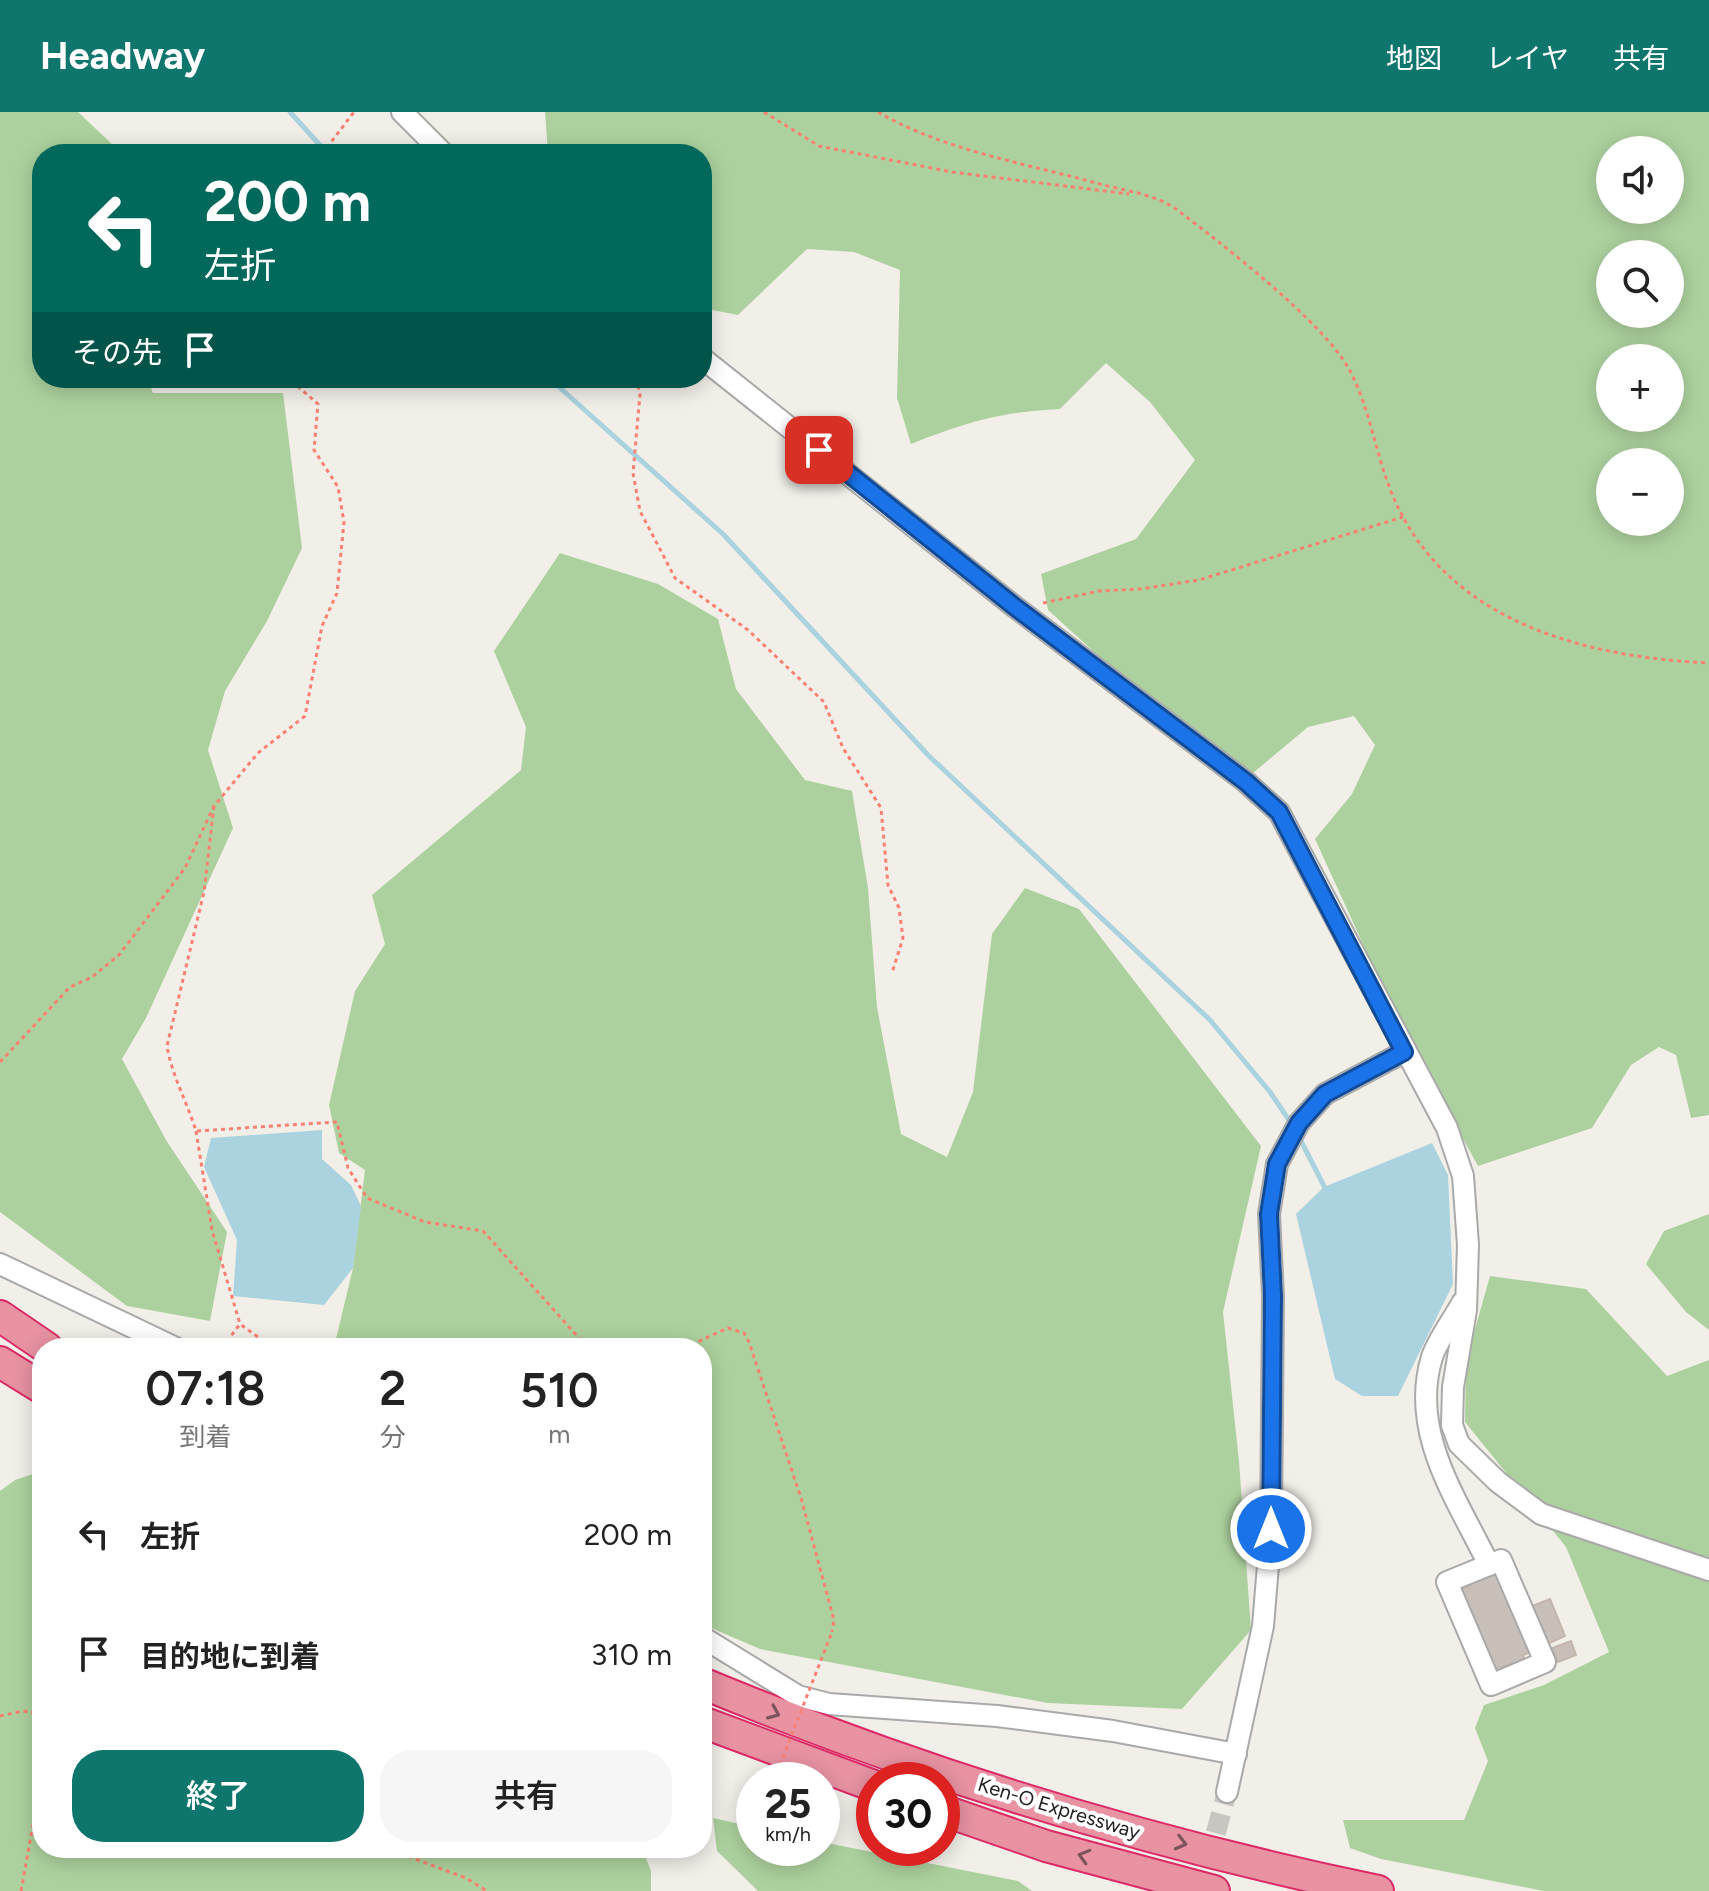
<!DOCTYPE html>
<html lang="ja">
<meta charset="utf-8">
<style>
:root{--surface:#fff;--page:#f6f6f6;--text:#222;--muted:#767676;--accent:#0f766e}
body{margin:0;font-family:Figtree,"Noto Sans JP",sans-serif;background:var(--page);color:var(--text);height:100vh;display:flex;flex-direction:column;font-size:30px;white-space:nowrap}
*{box-sizing:border-box;margin:0}
p{font-size:26px;color:var(--muted)}
.icon{flex:none;width:44px;height:44px;fill:none;stroke:currentColor;stroke-width:2;stroke-linecap:round;stroke-linejoin:round}
.map{position:relative;flex:1;overflow:hidden}
.details{position:absolute;left:32px;top:1226px;width:680px;height:520px;display:flex;flex-direction:column;background:var(--surface);border-radius:32px;box-shadow:0 4px 20px #0003}
.details>*{flex:none}
.top-card{position:absolute;left:32px;top:32px;width:680px;height:244px;border-radius:32px;box-shadow:0 4px 20px #0003;background:#00695c;color:#fff;overflow:hidden}
.buttons{position:absolute;left:1596px;top:24px;display:grid;gap:16px}
.buttons a{display:grid;place-items:center;width:88px;height:88px;border-radius:50%;background:var(--surface);box-shadow:0 4px 20px #0003;font-size:40px}
.speed{position:absolute;left:736px;top:1650px;display:flex;gap:16px;font-size:40px;font-weight:700;text-align:center}
.speed>*{display:grid;place-content:center;width:104px;height:104px;border-radius:50%;background:var(--surface);box-shadow:0 4px 20px #0003;line-height:1}
.speed small{font-size:20px;font-weight:400}
.speed .limit{border:12px solid #d22;background:#fff;color:#111}
.pin{position:absolute;display:grid;place-items:center;width:68px;height:68px;color:#fff;margin:-34px;border-radius:16px;box-shadow:0 4px 12px #0006}
.me{position:absolute;width:88px;margin:-44px;rotate:0deg;stroke-linejoin:round;filter:drop-shadow(0 0 6px #0008)}
.turn{display:flex;align-items:center;gap:28px;height:168px;padding:0 40px;font-size:36px}
.turn .icon{width:104px;height:104px;stroke-width:2.5}
.turn b{display:block;font-size:56px;line-height:68px}
.then{display:flex;align-items:center;height:76px;padding:0 40px;background:#0003;gap:16px;font-size:30px}
.eta{display:flex;justify-content:space-evenly;align-items:center;height:136px;text-align:center}
.eta b{font-size:48px;font-weight:600;line-height:56px}
.action{display:flex;gap:16px;margin-top:auto;padding:16px 40px}
.action a{flex:1;height:92px;border-radius:32px;background:var(--accent);color:#fff;font-size:32px;font-weight:600;line-height:92px;text-align:center}
.action a+a{background:var(--page);color:var(--text)}
ul{padding:0;list-style:none}
li{display:flex;align-items:center;gap:24px;height:120px;padding:0 40px}
li div{flex:1}
li b{display:block;font-size:30px}
li em{font-style:normal}
header{display:flex;align-items:center;gap:48px;box-sizing:border-box;height:112px;padding:0 40px;background:var(--accent);color:#fff}
header strong{font-size:38px}
nav{display:flex;gap:44px;margin-inline-start:auto;font-size:28px}
.map>svg:first-child{display:block}
.forest{fill:#add19e;fill-rule:evenodd}
.water{fill:#aad3df}
.lines{fill:none;stroke-linecap:round;stroke-linejoin:round}
.stream{stroke:#aad3df;stroke-width:5}
.building{fill:#c7bfb8;stroke:#c4b6ab;stroke-width:2}
.minor-tunnel{stroke:#c8c6c1;stroke-width:20;stroke-dasharray:20 10;stroke-linecap:butt}
.minor-casing{stroke:#a9a9a9;stroke-width:24}
.highway-casing{stroke:#dc2a67;stroke-width:34}
.path{stroke:#fa8072;stroke-width:3;stroke-dasharray:4 4;stroke-linecap:butt}
.minor{stroke:#fff;stroke-width:20}
.highway{stroke:#e892a2;stroke-width:30}
.path-bridge{stroke:#fa8072;stroke-width:3;stroke-dasharray:4 4;stroke-linecap:butt}
.oneway{stroke:#7b545c}
.route-casing{stroke:#114b97;stroke-width:20}
.route{stroke:#1a73e8;stroke-width:14}
.labels{text-anchor:middle;stroke-width:8;stroke-linejoin:round;paint-order:stroke}
.street-label{font-size:20px;fill:#222;stroke:#fff}
</style>
<header>
<strong>Headway</strong>
<nav><a>地図</a><a>レイヤ</a><a>共有</a></nav>
</header>
<div class="map">
<svg width="1709" height="1779" viewBox="0 0 1709 1779">
<rect width="100%" height="100%" fill="#f2efe9"/>
<g class="forest">
<path d="M 0,0 L 78,0 L 114,34 L 111,42 L 42,42 L 42,266 L 147,266 L 153,281 L 283,281 L 302,436 L 267,509 L 225,579 L 208,638 L 233,716 L 146,906 L 122,947 L 166,1028 L 227,1120 L 210,1209 L 127,1194 L 0,1100 Z"/>
<path d="M 545,0 L 1709,0 L 1709,1003 L 1691,1006 L 1676,943 L 1659,935 L 1631,953 L 1592,1016 L 1478,1054 L 1399,911 L 1315,727 L 1352,682 L 1375,633 L 1354,604 L 1308,615 L 1247,666 L 1114,558 L 1048,498 L 1041,462 L 1136,427 L 1195,348 L 1150,290 L 1106,251 L 1060,297 C 1000,300 967,310 911,332 L 897,286 L 900,158 L 854,140 L 807,137 L 738,203 L 702,196 L 702,42 L 548,42 ZM 1610,38 L 1670,38 L 1670,98 L 1610,98 ZM 1610,142 L 1670,142 L 1670,202 L 1610,202 ZM 1610,246 L 1670,246 L 1670,306 L 1610,306 ZM 1610,350 L 1670,350 L 1670,410 L 1610,410 Z"/>
<path d="M 560,441 L 658,472 L 718,507 L 736,577 L 805,668 L 852,679 L 868,776 L 877,895 L 901,1022 L 947,1045 L 973,980 L 992,822 L 1025,776 L 1079,797 L 1261,1034 L 1223,1200 L 1239,1349 L 1251,1518 L 1182,1597 L 1048,1591 L 760,1537 L 702,1512 L 702,1236 L 339,1236 L 336,1227 L 353,1156 L 365,1058 L 339,1041 L 329,993 L 355,879 L 385,832 L 372,783 L 521,658 L 526,615 L 494,539 Z"/>
<path d="M 1709,1102 L 1709,1218 L 1686,1200 L 1646,1152 L 1664,1119 Z"/>
<path d="M 1490,1164 L 1586,1177 L 1667,1264 L 1709,1248 L 1709,1779 L 1544,1779 L 1381,1747 L 1350,1736 L 1343,1708 L 1464,1708 L 1488,1649 L 1475,1616 L 1484,1593 L 1544,1573 L 1609,1540 L 1566,1435 L 1465,1310 L 1466,1249 Z"/>
<path d="M 42,1359 L 42,1736 L 642,1736 L 651,1759 L 651,1779 L 0,1779 L 0,1379 L 15,1368 Z"/>
<path d="M 713,1706 L 754,1715 L 754,1736 L 822,1736 L 822,1730 L 1018,1769 L 1032,1779 L 758,1779 L 717,1739 Z"/>
</g>
<g class="water">
<path d="M 322,1018 L 322,1047 L 351,1073 L 361,1094 L 353,1156 L 324,1193 L 233,1184 L 237,1128 L 204,1055 L 211,1026 Z"/>
<path d="M 1432,1031 L 1448,1063 L 1453,1172 L 1398,1284 L 1362,1284 L 1335,1267 L 1296,1102 L 1324,1075 Z"/>
</g>
<g class="lines">
<g class="stream">
<path d="M 290,0 L 328,42"/>
<path d="M 549,266 L 723,422 L 928,643 L 1210,908 L 1270,980 L 1293,1014"/>
<path d="M 1298,1023 L 1326,1078"/>
</g>
</g>
<g class="building">
<path d="M 1500,1460 L 1533,1539 L 1523,1543 L 1525,1549 L 1493,1557 L 1460,1478 L 1471,1473 L 1469,1467 L 1481,1462 L 1484,1467 Z"/>
<path d="M 1550,1487 L 1565,1524 L 1543,1534 L 1527,1496 Z"/>
<path d="M 1571,1529 L 1576,1543 L 1558,1550 L 1552,1536 Z"/>
</g>
<g class="lines">
<path class="minor-tunnel" d="M 1200,1779 L 1227,1680"/>
<defs>
<g id="minor">
<path d="M 402,0 L 444,42"/>
<path d="M 702,246 L 1015,495 L 1246,670 L 1279,700 L 1447,1016 L 1463,1064 L 1468,1133 L 1466,1198 L 1453,1275 L 1452,1313 L 1459,1332 L 1498,1370 L 1541,1402 L 1709,1458"/>
<path d="M 0,1152 L 176,1236"/>
<path d="M 1462,1191 C 1453,1208 1438,1227 1432,1245 C 1409,1321 1457,1387 1489,1453"/>
<path d="M 1501,1448 L 1545,1550 L 1491,1573 L 1447,1470 Z"/>
<path d="M 702,1525 L 798,1584 L 829,1592 L 997,1604 L 1113,1619 L 1236,1642"/>
<path d="M 1227,1680 L 1263,1514 L 1271,1417 L 1273,1184 L 1269,1102 L 1277,1052 L 1299,1011 L 1325,982 L 1404,940"/>
</g>
<g id="highway">
<path d="M 0,1204 L 47,1236"/>
<path d="M 0,1250 L 42,1276"/>
<path d="M 702,1571 C 919,1661 1148,1731 1378,1779"/>
<path d="M 702,1610 L 874,1674"/>
<path d="M 942,1698 L 1046,1734 L 1214,1779"/>
</g>
</defs>
<use href="#minor" class="minor-casing"/>
<use href="#highway" class="highway-casing"/>
<g class="path">
<path d="M 764,0 L 819,34 L 952,60 L 1129,82"/>
<path d="M 878,0 C 943,38 1024,51 1096,71 C 1121,78 1155,82 1176,97 C 1221,131 1323,210 1349,257 C 1369,294 1375,338 1390,377 C 1441,508 1581,545 1709,551"/>
<path d="M 322,42 L 354,0"/>
<path d="M 636,266 L 640,282 L 633,361 L 640,399 L 675,466 L 748,518 L 824,590 L 843,636 L 881,696 L 888,773 L 899,796 L 903,826 L 892,861"/>
<path d="M 1043,491 L 1099,479 L 1140,477 L 1199,468 L 1403,405"/>
<path d="M 214,694 L 204,780 L 167,934 C 172,964 187,990 196,1019 L 337,1010 L 348,1056 L 367,1086 L 425,1110 L 483,1119 L 588,1236"/>
<path d="M 0,950 L 70,875 L 92,865 L 119,843 L 185,756 L 214,694 L 258,641 L 305,604 L 322,514 L 337,481 L 344,410 L 338,375 L 314,338 L 318,292 L 288,266"/>
<path d="M 196,1019 L 212,1118 L 240,1212"/>
<path d="M 222,1236 L 240,1212 L 273,1236"/>
<path d="M 640,1236 L 654,1229 L 668,1236"/>
<path d="M 684,1236 L 728,1216 L 744,1221 L 749,1230 L 801,1386 L 834,1508 L 832,1520"/>
<path d="M 0,1604 L 23,1599 L 42,1602"/>
<path d="M 386,1736 L 466,1766 L 487,1779"/>
<path d="M 21,1779 L 35,1702 L 42,1691"/>
</g>
<use href="#minor" class="minor"/>
<use href="#highway" class="highway"/>
<path class="path-bridge" d="M 774,1668 L 832,1520"/>
</g>
<defs><path id="oneway-chevron" d="M-2-3.5L2.5 0L-2 3.5" fill="none" stroke-width="1.6" stroke-linecap="round" stroke-linejoin="round" transform="scale(2)"/></defs>
<g class="oneway">
<use href="#oneway-chevron" transform="translate(774 1601) rotate(23)"/>
<use href="#oneway-chevron" transform="translate(1181 1731) rotate(14)"/>
<use href="#oneway-chevron" transform="translate(1084 1744) rotate(-164)"/>
</g>
<g class="lines">
<defs>
<path id="route" d="M 819,338 L 1015,495 L 1246,670 L 1279,700 L 1404,940 L 1325,982 L 1299,1011 L 1277,1052 L 1269,1102 L 1273,1184 L 1271,1417"/>
</defs>
<use href="#route" class="route-casing"/>
<use href="#route" class="route"/>
</g>
<g class="labels">
<g class="street-label">
<text transform="translate(1059 1696) rotate(17)" y="7">Ken-O Expressway</text>
</g>
</g>
</svg>
<div class="buttons">
<a><svg class="icon" aria-label="sound" viewBox="0 0 24 24"><path d="M4 9h4l5-4v14l-5-4H4zM17 9q2 3 0 6"/></svg></a>
<a><svg class="icon" aria-label="search" viewBox="0 0 24 24"><circle cx="10" cy="10" r="6"/><path d="M15 15l6 6"/></svg></a>
<a>+</a>
<a>−</a>
</div>
<div class="speed"><div>25<small>km/h</small></div><div class="limit">30</div></div>
<div class="pin" style="left:819px;top:338px;background:#d93025"><svg class="icon" aria-label="arrive" viewBox="0 0 24 24"><path d="M6 21V4h12l-3 4 3 4H6"/></svg></div>
<svg class="me" style="left:1271px;top:1417px" viewBox="-20 -20 40 40"><circle r="17" fill="#1a73e8" stroke="#fff" stroke-width="3"/><path d="M0-11L8 9 0 5-8 9z" fill="#fff"/></svg>
<div class="top-card">
<div class="turn"><svg class="icon" aria-label="left" viewBox="0 0 24 24"><path d="M17 20v-9H6M10 6l-5 5 5 5"/></svg><div><b>200 m</b>左折</div></div>
<div class="then">その先<svg class="icon" aria-label="arrive" viewBox="0 0 24 24"><path d="M6 21V4h12l-3 4 3 4H6"/></svg></div>
</div>
<section class="details">
<div class="eta">
<div><b>07:18</b><p>到着</p></div>
<div><b>2</b><p>分</p></div>
<div><b>510</b><p>m</p></div>
</div>
<ul>
<li><svg class="icon" aria-label="left" viewBox="0 0 24 24"><path d="M17 20v-9H6M10 6l-5 5 5 5"/></svg><div><b>左折</b></div><em>200 m</em></li>
<li><svg class="icon" aria-label="arrive" viewBox="0 0 24 24"><path d="M6 21V4h12l-3 4 3 4H6"/></svg><div><b>目的地に到着</b></div><em>310 m</em></li>
</ul>
<div class="action"><a>終了</a><a>共有</a></div>
</section>
</div>
